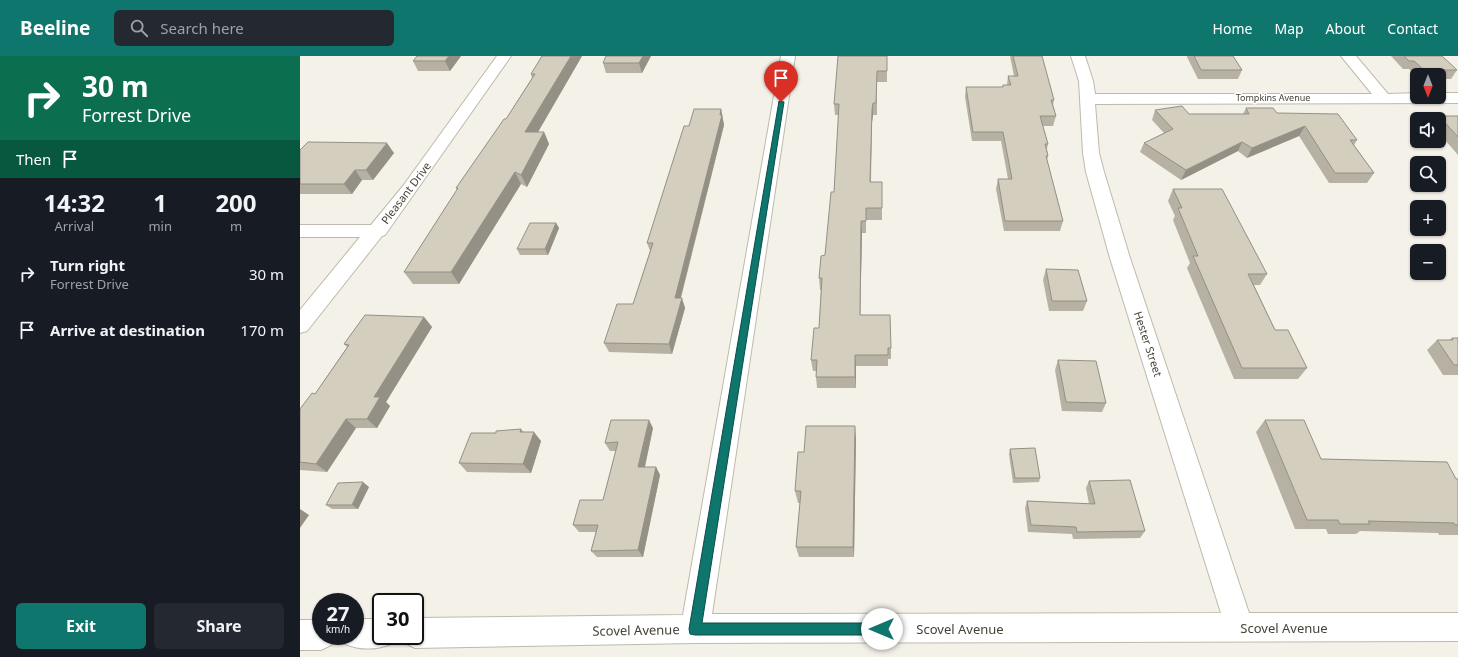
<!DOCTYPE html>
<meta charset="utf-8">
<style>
:root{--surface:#171b24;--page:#242831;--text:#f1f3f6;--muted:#9ea1a6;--accent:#0f766e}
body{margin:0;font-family:"Noto Sans",sans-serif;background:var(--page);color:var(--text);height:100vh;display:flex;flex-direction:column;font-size:15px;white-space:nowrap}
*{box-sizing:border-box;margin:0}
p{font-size:13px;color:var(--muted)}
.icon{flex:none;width:22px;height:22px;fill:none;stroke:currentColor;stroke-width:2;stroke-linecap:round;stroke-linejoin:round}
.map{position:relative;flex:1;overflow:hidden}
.drawer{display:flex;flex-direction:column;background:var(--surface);width:300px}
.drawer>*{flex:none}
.hud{background:#0b6e4f;color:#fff;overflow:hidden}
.needle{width:26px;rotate:180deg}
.tools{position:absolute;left:1110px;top:12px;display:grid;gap:8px}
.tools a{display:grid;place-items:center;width:36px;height:36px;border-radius:6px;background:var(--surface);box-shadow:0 1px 3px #0004;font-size:20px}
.speed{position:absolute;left:12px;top:537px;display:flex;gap:8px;font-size:20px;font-weight:700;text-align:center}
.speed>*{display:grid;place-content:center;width:52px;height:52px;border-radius:50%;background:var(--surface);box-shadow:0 1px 3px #0004;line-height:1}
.speed small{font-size:10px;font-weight:400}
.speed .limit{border:2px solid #111;border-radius:6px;background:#fff;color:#111}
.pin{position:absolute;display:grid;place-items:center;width:34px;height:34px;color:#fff;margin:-41px -17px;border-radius:50% 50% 50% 0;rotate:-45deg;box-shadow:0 0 4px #0007}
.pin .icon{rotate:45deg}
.me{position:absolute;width:44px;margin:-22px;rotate:270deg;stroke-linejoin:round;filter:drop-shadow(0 0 3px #0008)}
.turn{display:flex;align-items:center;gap:14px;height:84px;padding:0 16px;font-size:18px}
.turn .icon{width:52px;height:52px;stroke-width:2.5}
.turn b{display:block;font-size:28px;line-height:34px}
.then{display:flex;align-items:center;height:38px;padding:0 16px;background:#0003;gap:8px;font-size:15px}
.eta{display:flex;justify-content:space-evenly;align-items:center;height:68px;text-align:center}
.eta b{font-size:24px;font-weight:700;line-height:28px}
.cta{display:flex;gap:8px;margin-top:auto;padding:8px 16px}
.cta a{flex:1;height:46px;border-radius:6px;background:var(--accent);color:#fff;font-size:16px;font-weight:700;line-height:46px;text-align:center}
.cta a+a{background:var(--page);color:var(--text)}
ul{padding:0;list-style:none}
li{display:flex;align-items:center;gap:12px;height:56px;padding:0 16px}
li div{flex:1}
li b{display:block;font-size:15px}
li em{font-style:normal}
header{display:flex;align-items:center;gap:24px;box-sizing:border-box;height:56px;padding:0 20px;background:var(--accent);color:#fff}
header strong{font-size:19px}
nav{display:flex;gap:22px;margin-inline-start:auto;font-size:14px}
.search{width:280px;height:36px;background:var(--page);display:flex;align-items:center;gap:10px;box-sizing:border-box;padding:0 14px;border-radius:6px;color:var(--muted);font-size:15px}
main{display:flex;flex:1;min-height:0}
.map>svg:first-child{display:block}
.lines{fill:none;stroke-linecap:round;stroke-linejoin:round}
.minor-casing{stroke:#bebaab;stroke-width:2}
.minor{fill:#fff;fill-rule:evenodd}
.wall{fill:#b6b1a3}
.shaded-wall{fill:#949085}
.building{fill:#d4cebe;stroke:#949085}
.route{fill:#0f766e;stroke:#0a4d48}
.labels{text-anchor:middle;stroke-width:3;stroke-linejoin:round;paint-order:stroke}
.far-street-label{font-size:9px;fill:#464237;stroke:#fff}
.street-label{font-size:11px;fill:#464237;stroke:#fff}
.near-street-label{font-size:13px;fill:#464237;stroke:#fff}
</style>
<header>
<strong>Beeline</strong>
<div class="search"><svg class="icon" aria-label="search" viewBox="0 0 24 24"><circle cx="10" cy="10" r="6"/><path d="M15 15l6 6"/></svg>Search here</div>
<nav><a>Home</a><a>Map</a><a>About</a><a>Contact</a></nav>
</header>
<main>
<section class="drawer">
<div class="hud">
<div class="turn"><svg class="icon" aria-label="right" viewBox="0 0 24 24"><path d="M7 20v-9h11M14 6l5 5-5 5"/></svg><div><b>30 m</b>Forrest Drive</div></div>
<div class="then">Then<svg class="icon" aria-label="arrive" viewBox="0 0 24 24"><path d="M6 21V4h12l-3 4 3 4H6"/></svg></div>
</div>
<div class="eta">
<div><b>14:32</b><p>Arrival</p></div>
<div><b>1</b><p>min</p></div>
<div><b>200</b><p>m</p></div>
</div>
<ul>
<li><svg class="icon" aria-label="right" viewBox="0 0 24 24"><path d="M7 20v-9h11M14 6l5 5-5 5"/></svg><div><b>Turn right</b><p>Forrest Drive</p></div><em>30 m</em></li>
<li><svg class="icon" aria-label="arrive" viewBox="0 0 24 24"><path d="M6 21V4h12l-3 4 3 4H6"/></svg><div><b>Arrive at destination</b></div><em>170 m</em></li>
</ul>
<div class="cta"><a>Exit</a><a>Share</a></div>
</section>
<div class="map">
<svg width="1158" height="601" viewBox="0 0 1158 601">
<rect width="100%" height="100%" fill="#f3f1e8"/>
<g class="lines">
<defs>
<g id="minor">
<path d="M 197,0 L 211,0 L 85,179 L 82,180 L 7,275 L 0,277 L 0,254 L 60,181 L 0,181 L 0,169 L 71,169 L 103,130 Z"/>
<path d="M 481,0 L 495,0 L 412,558 L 921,557 L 810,202 L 786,116 L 783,97 L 779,25 L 771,0 L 785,0 L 793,25 L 795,38 L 1072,38 L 1041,0 L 1056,0 L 1088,38 L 1117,37 L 1117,41 L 1139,41 L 1139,37 L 1158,37 L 1158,47 L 795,48 L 799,97 L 804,116 L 830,202 L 949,557 L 1158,557 L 1158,585 L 395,587 L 115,592 L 105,587 L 102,580 L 115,580 L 115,562 L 383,559 Z"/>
<path d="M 55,563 L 81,563 L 81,580 L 95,580 L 91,588 C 76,594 60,594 45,588 L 41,580 L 55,580 Z"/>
<path d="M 0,564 L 21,564 L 21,580 L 35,580 L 31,589 L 21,594 L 0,594 Z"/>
</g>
</defs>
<use href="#minor" class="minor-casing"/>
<use href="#minor" class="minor"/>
</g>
<g class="wall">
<path d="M 161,0 L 150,15 L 118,15 L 113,5 Z"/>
<path d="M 282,0 L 238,76 L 244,76 L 249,88 L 227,131 L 221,128 L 159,228 L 113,228 L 104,216 L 157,134 L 156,132 L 206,63 L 232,22 L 231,18 Z"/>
<path d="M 351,0 L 342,17 L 306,17 L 303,7 Z"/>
<path d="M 587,0 L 587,26 L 577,26 L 577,59 L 573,59 L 572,66 L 571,126 L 582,126 L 582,164 L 566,164 L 566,177 L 562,177 L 560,259 L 591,292 L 591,303 L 588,303 L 588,310 L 556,310 L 556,332 L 517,332 L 516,321 L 516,315 L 513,315 L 511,304 L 519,272 L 521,234 L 520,234 L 519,222 L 525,199 L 534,136 L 539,59 L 535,59 L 534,48 Z"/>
<path d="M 710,0 L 742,0 L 754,44 L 753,49 L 756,60 L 753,70 L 743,70 L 748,88 L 747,93 L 748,100 L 747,104 L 763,165 L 760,175 L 704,175 L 696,133 L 698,123 L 708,123 L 701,85 L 672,85 L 665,41 L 666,31 L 702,31 L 703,29 L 707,29 L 708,20 L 714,20 Z"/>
<path d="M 887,0 L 933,0 L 942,14 L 938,23 L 898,23 L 887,1 Z"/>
<path d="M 1091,0 L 1142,0 L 1157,14 L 1151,23 L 1139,23 L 1139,19 L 1117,19 L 1117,21 L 1109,13 L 1103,13 Z"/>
<path d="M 946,52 L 977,57 L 1057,84 L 1054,89 L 1074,117 L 1067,127 L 1029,127 L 999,80 L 947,102 L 938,95 L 881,124 L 840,96 L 844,87 L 864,77 L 852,64 L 855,54 L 889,58 L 943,58 Z"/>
<path d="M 421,53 L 424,69 L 381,242 L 385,252 L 372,298 L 309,296 L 304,287 L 333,248 L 350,195 L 347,187 L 389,70 Z"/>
<path d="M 1139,60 L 1158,60 L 1158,99 L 1139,77 L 1139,63 L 1137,63 Z"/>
<path d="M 0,94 L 94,97 L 73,124 L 62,124 L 52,138 L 0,138 Z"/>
<path d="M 873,133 L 967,218 L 960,229 L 954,229 L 975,274 L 1007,312 L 998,323 L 934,323 L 887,212 L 890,207 L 873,164 L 875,160 L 868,145 Z"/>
<path d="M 256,167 L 259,172 L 248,199 L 220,199 L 217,193 Z"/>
<path d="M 746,213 L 787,245 L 783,255 L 749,255 L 743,224 Z"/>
<path d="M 124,261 L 132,271 L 86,346 L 90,350 L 77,372 L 56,372 L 27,416 L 0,414 L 0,353 L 15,338 L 47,291 L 44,288 Z"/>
<path d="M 1152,282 L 1158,282 L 1158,319 L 1143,319 L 1127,294 L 1137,284 L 1149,284 Z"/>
<path d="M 758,304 L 806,347 L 802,356 L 762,355 L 755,314 Z"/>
<path d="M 965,364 L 1021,403 L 1158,423 L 1158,479 L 1139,479 L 1138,477 L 1060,475 L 1056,478 L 1028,478 L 1026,473 L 995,473 L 956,376 Z"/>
<path d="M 353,372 L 345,411 L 356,411 L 360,419 L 343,501 L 297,501 L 291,495 L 296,476 L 279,476 L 273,469 L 303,444 L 316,395 L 310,395 L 305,387 Z"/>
<path d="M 221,373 L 224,376 L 241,385 L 231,417 L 167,416 L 159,407 L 196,377 Z"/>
<path d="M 556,382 L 554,501 L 499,501 L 496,491 L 500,447 L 498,447 L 495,435 L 504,396 Z"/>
<path d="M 710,393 L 740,422 L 739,426 L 713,427 L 709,398 Z"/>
<path d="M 789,425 L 845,475 L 840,482 L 773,483 L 772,478 L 728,476 L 725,452 L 727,445 L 789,448 L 786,432 Z"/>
<path d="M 69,431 L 58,453 L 32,453 L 26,449 Z"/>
</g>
<g class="shaded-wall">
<path d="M 149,0 L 161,0 L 150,15 L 145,5 Z"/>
<path d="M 271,0 L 282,0 L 231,88 L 225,76 Z"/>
<path d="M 343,0 L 351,0 L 342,17 L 339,7 Z"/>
<path d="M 573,47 L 573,59 L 572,66 L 570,138 L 572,54 Z"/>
<path d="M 421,53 L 424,69 L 378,252 L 375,242 Z"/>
<path d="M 1005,70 L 999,80 L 947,102 L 952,92 Z"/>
<path d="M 244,76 L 249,88 L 227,131 L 221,119 Z"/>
<path d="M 942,86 L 938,95 L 881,124 L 886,114 Z"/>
<path d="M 87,87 L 94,97 L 73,124 L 66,114 Z"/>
<path d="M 55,114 L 62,124 L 52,138 L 44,128 Z"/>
<path d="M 215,116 L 221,128 L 159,228 L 151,216 Z"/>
<path d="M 561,165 L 562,177 L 560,270 L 560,259 Z"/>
<path d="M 256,167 L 259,172 L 248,199 L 245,193 Z"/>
<path d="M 382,242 L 385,252 L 372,298 L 369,288 Z"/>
<path d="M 124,261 L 132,271 L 86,346 L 90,350 L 77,372 L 67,363 L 74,341 Z"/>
<path d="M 555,299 L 556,310 L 556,332 L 555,321 Z"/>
<path d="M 46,363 L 56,372 L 27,416 L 16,408 Z"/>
<path d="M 349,364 L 353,372 L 343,419 L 338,411 Z"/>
<path d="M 555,370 L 556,382 L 554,501 L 553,491 Z"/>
<path d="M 234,376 L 241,385 L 231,417 L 223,408 Z"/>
<path d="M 356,411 L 360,419 L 343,501 L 338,494 Z"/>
<path d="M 63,426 L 69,431 L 58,453 L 52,449 Z"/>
<path d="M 0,453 L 9,459 L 0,472 Z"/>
</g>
<g class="building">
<path d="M 117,0 L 149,0 L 145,5 L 113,5 Z"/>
<path d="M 242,0 L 271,0 L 225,76 L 244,76 L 221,119 L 215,116 L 151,216 L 104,216 L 158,132 L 156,132 L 204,63 L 206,63 L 235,18 L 231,18 Z"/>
<path d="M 306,0 L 343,0 L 339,7 L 303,7 Z"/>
<path d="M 538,0 L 587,0 L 587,15 L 577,15 L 576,47 L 573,47 L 572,54 L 570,126 L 582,126 L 582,152 L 566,152 L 566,165 L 561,165 L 560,259 L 590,259 L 591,292 L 588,292 L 588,299 L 555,299 L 555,321 L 516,321 L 517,304 L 511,304 L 514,272 L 519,272 L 522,222 L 519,222 L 521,200 L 525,199 L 531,136 L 534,136 L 539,48 L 534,48 Z"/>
<path d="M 713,0 L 742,0 L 754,44 L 751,44 L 756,60 L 740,60 L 748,88 L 745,88 L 748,100 L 746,100 L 763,165 L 705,165 L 698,123 L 712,123 L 703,76 L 673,76 L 666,31 L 703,31 L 703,29 L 711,29 L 708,20 L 718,20 Z"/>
<path d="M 894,0 L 933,0 L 942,14 L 901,14 Z"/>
<path d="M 1104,0 L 1142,0 L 1157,14 L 1124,14 L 1114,5 L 1109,5 Z"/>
<path d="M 882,50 L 889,58 L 949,58 L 946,52 L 973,52 L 977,57 L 1038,58 L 1057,84 L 1050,84 L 1074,117 L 1035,117 L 1005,70 L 952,92 L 942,86 L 886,114 L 844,87 L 873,73 L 855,54 Z"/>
<path d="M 394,53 L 421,53 L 420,59 L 422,59 L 375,242 L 382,242 L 369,288 L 304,287 L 317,248 L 333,248 L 353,187 L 347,187 L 384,70 L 389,70 Z"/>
<path d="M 1139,60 L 1158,60 L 1158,81 Z"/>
<path d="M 8,86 L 87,87 L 66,114 L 55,114 L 44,128 L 0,128 L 0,94 Z"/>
<path d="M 873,133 L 922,133 L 967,218 L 948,218 L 975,274 L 988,274 L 1007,312 L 942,312 L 893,200 L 898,200 L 878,152 L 882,152 Z"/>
<path d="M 230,167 L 256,167 L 245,193 L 217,193 Z"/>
<path d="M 746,213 L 778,214 L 787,245 L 752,245 Z"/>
<path d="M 65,259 L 124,261 L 74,341 L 80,341 L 67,363 L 46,363 L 16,408 L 0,406 L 0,353 L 12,337 L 15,338 L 49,289 L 44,288 Z"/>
<path d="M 1152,282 L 1158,282 L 1158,309 L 1154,309 L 1137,284 L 1153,284 Z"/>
<path d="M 758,304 L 796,305 L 806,347 L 766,346 Z"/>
<path d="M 311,364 L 349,364 L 338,411 L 356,411 L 338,494 L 291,495 L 298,469 L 273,469 L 280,444 L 303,444 L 318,386 L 305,387 Z"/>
<path d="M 965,364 L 1004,364 L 1021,403 L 1147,406 L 1156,423 L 1158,423 L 1158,469 L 1155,469 L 1154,467 L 1068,465 L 1070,468 L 1040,468 L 1038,464 L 1007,464 Z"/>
<path d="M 506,370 L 555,370 L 553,491 L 496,491 L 501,435 L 495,435 L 498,396 L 504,396 Z"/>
<path d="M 221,373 L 220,376 L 234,376 L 223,408 L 159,407 L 171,377 L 196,377 L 196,375 Z"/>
<path d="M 735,392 L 740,422 L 715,422 L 710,393 Z"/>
<path d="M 830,424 L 845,475 L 777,476 L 776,471 L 731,469 L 727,445 L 795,448 L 789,425 Z"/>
<path d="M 63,426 L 52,449 L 26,449 L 38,427 Z"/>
</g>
<path class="route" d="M 479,45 L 484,46 L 402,567 L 582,567 L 586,569 L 588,573 L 586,577 L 582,579 L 395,579 L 390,578 L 389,573 Z"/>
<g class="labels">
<g class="far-street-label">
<text x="973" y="45">Tompkins Avenue</text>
</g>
<g class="street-label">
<text transform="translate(106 137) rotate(-53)" y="4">Pleasant Drive</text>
<text transform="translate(848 288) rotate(72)" y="4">Hester Street</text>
</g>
<g class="near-street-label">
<text x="984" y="577">Scovel Avenue</text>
<text x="660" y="578">Scovel Avenue</text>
<text transform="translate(336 574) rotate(-1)" y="5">Scovel Avenue</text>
</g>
</g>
</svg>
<div class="tools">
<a><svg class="needle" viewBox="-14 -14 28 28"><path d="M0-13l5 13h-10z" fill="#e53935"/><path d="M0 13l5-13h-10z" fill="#9ea1a6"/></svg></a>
<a><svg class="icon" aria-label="sound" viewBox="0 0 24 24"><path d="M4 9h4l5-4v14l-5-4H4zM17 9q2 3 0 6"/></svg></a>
<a><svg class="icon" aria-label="search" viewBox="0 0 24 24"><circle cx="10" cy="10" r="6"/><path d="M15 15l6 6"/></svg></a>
<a>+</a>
<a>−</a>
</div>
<div class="speed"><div>27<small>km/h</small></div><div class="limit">30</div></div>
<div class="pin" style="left:481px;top:46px;background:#d93025"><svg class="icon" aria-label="arrive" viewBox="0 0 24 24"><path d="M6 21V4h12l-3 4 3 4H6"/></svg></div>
<svg class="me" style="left:582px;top:573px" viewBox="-20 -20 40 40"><circle r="19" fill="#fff"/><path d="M0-13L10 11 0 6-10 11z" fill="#0f766e"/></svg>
</div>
</main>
